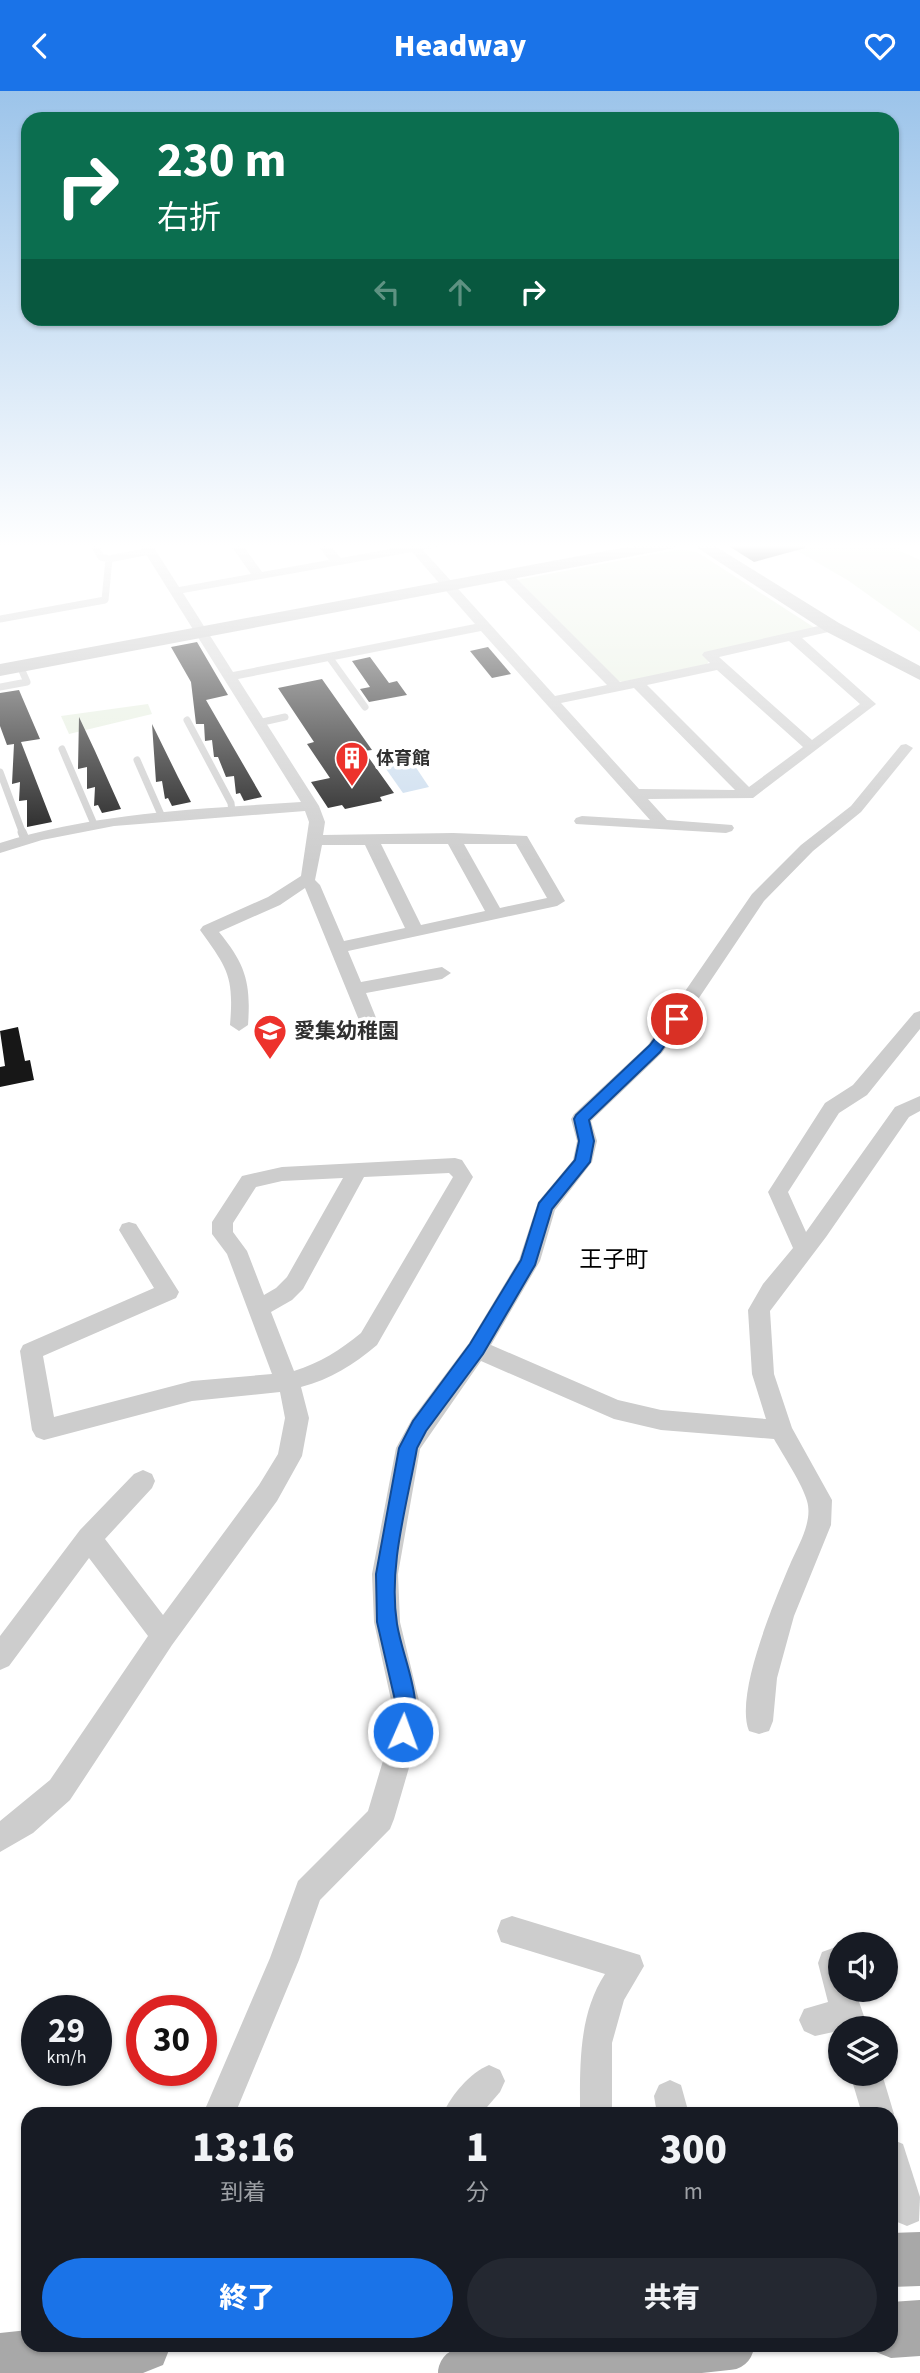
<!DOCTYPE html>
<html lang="ja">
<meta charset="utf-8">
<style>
:root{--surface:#171b24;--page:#242831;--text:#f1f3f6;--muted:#9ea1a6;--accent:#1a73e8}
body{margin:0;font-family:"Source Sans 3","Noto Sans JP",sans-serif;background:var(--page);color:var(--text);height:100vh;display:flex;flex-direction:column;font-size:26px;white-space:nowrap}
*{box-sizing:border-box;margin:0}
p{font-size:23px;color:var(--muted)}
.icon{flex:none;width:38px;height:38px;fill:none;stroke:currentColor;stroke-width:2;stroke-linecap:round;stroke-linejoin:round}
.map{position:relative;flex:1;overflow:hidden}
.drawer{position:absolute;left:21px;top:2016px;width:877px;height:245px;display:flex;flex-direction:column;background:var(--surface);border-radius:21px;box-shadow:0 2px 5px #0004}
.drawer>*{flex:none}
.top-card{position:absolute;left:21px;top:21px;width:878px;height:214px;border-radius:21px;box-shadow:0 2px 5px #0004;background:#0b6e4f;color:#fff;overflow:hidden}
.controls{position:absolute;left:828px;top:1841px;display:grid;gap:14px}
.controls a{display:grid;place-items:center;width:70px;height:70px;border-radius:50%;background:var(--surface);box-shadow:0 2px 5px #0004;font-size:35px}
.speed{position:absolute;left:21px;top:1904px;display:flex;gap:14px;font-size:35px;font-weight:700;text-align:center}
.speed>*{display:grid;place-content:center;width:91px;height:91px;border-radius:50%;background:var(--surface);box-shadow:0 2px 5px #0004;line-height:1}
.speed small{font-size:18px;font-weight:400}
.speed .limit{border:10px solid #d22;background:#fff;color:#111}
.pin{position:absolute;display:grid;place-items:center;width:60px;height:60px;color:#fff;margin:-30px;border:4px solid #fff;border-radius:50%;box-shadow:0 2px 7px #0007}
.me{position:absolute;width:77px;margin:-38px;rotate:2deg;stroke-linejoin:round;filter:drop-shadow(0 0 5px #0008)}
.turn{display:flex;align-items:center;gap:24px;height:147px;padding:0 21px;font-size:32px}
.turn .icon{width:91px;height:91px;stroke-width:2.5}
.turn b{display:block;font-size:49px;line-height:60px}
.lanes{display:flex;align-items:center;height:66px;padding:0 21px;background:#0003;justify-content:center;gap:35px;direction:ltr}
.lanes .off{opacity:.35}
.eta{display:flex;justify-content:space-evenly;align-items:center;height:119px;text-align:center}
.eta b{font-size:42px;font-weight:800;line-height:49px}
.primary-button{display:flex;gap:14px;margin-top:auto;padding:14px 21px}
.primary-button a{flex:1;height:80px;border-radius:42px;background:var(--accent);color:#fff;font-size:28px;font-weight:800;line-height:80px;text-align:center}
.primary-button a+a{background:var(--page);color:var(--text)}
header{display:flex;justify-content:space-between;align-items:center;height:91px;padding:0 21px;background:var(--accent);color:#fff;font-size:32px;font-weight:800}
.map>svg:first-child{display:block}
.green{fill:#e5eede}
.water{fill:#cadcee}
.building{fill:#171717}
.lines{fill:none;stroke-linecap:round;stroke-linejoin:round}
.lane-far1{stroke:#cdcdcd;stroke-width:7}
.lane{stroke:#cdcdcd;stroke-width:9}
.street{fill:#cdcdcd;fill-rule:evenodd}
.secondary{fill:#bababa;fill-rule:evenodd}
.primary{fill:#a8a8a8;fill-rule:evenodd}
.primary-bridge{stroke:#a8a8a8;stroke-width:50}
.route{fill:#1a73e8;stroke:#114b97;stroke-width:2}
.labels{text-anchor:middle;stroke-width:7;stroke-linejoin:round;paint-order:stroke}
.far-poi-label{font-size:18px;font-weight:bold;fill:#303030;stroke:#fff;text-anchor:start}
.poi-label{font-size:21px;font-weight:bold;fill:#303030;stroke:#fff;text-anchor:start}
.neighbourhood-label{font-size:23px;fill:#000;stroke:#fff}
</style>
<header><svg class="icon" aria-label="back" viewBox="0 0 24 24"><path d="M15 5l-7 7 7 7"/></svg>Headway<svg class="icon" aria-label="heart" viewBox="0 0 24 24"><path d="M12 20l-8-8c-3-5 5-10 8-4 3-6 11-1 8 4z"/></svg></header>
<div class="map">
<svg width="920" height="2282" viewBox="0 0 920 2282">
<rect width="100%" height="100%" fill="#fff"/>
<g class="green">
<path d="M 784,452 L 907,452 L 898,459 L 920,469 L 920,541 L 849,490 Z"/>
<path d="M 681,458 L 697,461 L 815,537 L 703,562 L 710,569 L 707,573 L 624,591 L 617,590 L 517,489 Z"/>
<path d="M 148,613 L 152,623 L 69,643 L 61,625 Z"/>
</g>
<path class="water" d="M 411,669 L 429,696 L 403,702 L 384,675 Z"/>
<g class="building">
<path d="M 724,452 L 804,452 L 805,457 L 754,471 Z"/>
<path d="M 197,551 L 228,604 L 206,609 L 262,706 L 244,710 L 240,702 L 236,703 L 234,685 L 226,686 L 218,666 L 214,666 L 212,649 L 205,650 L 204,633 L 196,633 L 191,591 L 171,556 Z"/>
<path d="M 488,556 L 511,583 L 492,587 L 470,560 Z"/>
<path d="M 370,566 L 389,592 L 397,590 L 407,604 L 369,611 L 360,598 L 370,596 L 352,570 Z"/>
<path d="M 322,588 L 372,659 L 364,660 L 394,702 L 380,706 L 382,710 L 345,718 L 342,714 L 328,717 L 311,691 L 330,687 L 307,653 L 314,651 L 278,597 Z"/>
<path d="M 19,599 L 40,648 L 21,651 L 52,731 L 27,736 L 27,709 L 19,710 L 20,691 L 12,693 L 14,653 L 7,654 L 0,635 L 0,602 Z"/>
<path d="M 79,626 L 95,660 L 121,718 L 102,722 L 98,714 L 94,715 L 95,696 L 87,698 L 87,676 L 78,678 Z"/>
<path d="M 152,633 L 178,686 L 191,711 L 172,715 L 168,707 L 165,708 L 162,690 L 156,691 Z"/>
<path d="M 18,936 L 25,970 L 30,969 L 34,989 L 0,996 L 0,976 L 5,975 L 0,940 Z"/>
</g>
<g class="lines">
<g class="lane-far1">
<path d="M 109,468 L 150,460"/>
<path d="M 0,528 L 105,509 L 109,468 L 101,466 L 93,452"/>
<path d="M 329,566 L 365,616"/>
<path d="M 0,596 L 27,591 L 20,575"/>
<path d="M 187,629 L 231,712 L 232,721"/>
<path d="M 258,632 L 285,626"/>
<path d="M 62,658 L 94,733"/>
<path d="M 137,669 L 162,726"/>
<path d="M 0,681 L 23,743"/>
</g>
<path class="lane" d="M 22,741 L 25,748"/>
<g class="street">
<path d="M 139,452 L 151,452 L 179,496 L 251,483 L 229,452 L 241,452 L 262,481 L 329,469 L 316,452 L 328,452 L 341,467 L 406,455 L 404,452 L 448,452 L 446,455 L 423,459 L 555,605 L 607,594 L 502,487 L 502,481 L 510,481 L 620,591 L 710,572 L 702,564 L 704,561 L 832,532 L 839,536 L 837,539 L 802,547 L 876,613 L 753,707 L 648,708 L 667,729 L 732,734 L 734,737 L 732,740 L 726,742 L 576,733 L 574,730 L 576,727 L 582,725 L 650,729 L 481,540 L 238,588 L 319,715 L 325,731 L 323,744 L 453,742 L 527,745 L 565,810 L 557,815 L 348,860 L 361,891 L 442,876 L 451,882 L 442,888 L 366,902 L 381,939 L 372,945 L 363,939 L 305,797 L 280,814 L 219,841 C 246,874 251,892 248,934 L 239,940 L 230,934 C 234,885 228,878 200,839 L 203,835 L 268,806 L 301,785 L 309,731 L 305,720 L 114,735 L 42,749 L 0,762 L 0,752 C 98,721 199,718 301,711 ZM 412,461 L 475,533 L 233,581 L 183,502 ZM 789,550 L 860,613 L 812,649 L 719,566 ZM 717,579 L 803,656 L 749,696 L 647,594 ZM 634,597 L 735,699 L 639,698 L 561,612 ZM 381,753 L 448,753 L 485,820 L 421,834 ZM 464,753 L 516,753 L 547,807 L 500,817 ZM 322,754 L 365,754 L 405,837 L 344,850 L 320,794 L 315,789 Z"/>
<path d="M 906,653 L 913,657 L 861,721 L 813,760 L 764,810 L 662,962 L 591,1030 L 597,1050 L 592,1071 L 555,1119 L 540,1170 L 491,1254 L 618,1309 L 661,1319 L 766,1328 L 752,1283 L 748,1219 L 763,1193 L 793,1157 L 768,1101 L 825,1012 L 853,994 L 914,922 L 920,920 L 920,938 L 867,1004 L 839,1022 L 788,1101 L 806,1141 L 895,1016 L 920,1005 L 920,1020 L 909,1026 L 826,1146 L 770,1220 L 774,1283 L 792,1337 L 832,1409 L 831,1434 L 794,1525 L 777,1587 L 773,1630 L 769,1640 L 759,1643 L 749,1640 C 734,1603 776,1507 791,1471 C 799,1453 813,1430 807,1410 C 803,1394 783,1364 774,1348 L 661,1339 L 614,1328 L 481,1270 L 420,1358 L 398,1483 L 400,1531 L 421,1618 L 413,1663 L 394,1728 L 390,1738 L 320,1809 L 299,1869 L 235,2023 L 203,2023 L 270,1867 L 298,1790 L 368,1720 L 385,1663 L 393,1618 L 374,1531 L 372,1483 L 396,1357 L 412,1328 L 469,1252 L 519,1169 L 538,1111 L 573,1069 L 577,1050 L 571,1028 L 574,1023 L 648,954 L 752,803 L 801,754 L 851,715 L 901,654 Z"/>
<path d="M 455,1067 L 462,1069 L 473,1086 L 377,1254 C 353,1274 331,1288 301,1296 L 309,1327 L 302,1365 L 277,1410 L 172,1554 L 70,1709 L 33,1742 L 0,1761 L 0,1730 L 50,1689 L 148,1545 L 89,1467 L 9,1575 L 0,1579 L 0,1545 L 80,1439 L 134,1383 L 143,1379 L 152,1383 L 155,1390 L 152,1397 L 105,1448 L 163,1524 L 259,1394 L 278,1363 L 285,1327 L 280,1301 L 192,1310 L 44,1349 L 36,1346 L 32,1339 L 20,1260 L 23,1254 L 154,1197 L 119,1139 L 122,1133 L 129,1131 L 136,1133 L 179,1201 L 176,1207 L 43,1265 L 54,1326 L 192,1290 L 272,1283 L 227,1163 L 212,1143 L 212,1131 L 242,1085 L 282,1076 ZM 449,1082 L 453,1086 L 361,1242 C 340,1259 320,1272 294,1280 L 271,1221 L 292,1209 L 303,1198 L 364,1086 ZM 343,1087 L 287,1186 L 276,1197 L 264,1204 L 247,1160 L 233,1141 L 233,1132 L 256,1096 L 282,1090 Z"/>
<path d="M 512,1825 L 640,1864 L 644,1875 L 624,1909 L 612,1952 L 612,2023 L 580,2023 C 580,1976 578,1924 605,1883 L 501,1851 L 497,1840 L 501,1829 Z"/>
<path d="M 833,1857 L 840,1860 L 840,1899 L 855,1899 L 868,1937 L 840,1937 L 840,1946 L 838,1940 L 815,1945 L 804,1940 L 799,1929 L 804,1918 L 828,1911 L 818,1872 L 822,1861 Z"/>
<path d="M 489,1974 L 500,1979 L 505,1990 L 500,2001 L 481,2023 L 443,2023 C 451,2004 470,1982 489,1974 Z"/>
<path d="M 850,1983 L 882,1983 L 894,2023 L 891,2031 L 891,2023 L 862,2023 Z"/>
<path d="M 670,1989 L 681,1994 L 689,2023 L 657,2023 L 654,2005 L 659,1994 Z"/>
<path d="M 891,2048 L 903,2053 L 920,2106 L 919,2130 L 907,2135 L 895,2130 L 891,2119 Z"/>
</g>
<g class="secondary">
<path d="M 649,452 L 684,452 L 675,457 L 0,585 L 0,573 Z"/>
<path d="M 690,452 L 710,452 L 839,532 L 920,575 L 920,589 L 825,540 Z"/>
</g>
<g class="primary">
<path d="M 920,2141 L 920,2195 L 891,2196 L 891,2142 Z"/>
<path d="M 920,2209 L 920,2265 L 891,2267 L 871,2259 L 869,2254 L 891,2254 L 891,2211 Z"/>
<path d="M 28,2239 L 28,2254 L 171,2254 L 163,2274 L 143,2282 L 0,2282 L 0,2242 Z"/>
</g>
<path class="primary-bridge" d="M 463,2282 L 729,2254"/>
</g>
<linearGradient id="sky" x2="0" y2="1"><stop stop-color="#9cc4ea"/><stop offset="0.59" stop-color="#fff"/><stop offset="1" stop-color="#fff" stop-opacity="0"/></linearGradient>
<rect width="920" height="771" fill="url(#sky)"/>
<path class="route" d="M 677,923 L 684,928 L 660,961 L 589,1029 L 594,1050 L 590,1071 L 552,1118 L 535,1174 L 483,1263 L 426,1340 L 417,1357 C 407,1414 388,1475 397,1533 C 403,1570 426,1611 410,1648 L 403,1651 L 395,1648 L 392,1641 L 397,1618 L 377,1531 L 376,1483 L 399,1357 L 413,1330 L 470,1253 L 521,1169 L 539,1112 L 575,1069 L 579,1050 L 574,1028 L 576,1024 L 650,954 L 672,924 Z"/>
<defs>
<symbol id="building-pin" viewBox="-11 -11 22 30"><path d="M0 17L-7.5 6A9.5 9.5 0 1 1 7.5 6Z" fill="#ed322c" stroke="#fff"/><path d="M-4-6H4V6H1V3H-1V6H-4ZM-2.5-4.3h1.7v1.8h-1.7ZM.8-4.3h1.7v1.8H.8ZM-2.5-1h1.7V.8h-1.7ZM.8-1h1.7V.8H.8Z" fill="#fff"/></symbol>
<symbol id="school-pin" viewBox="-11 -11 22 30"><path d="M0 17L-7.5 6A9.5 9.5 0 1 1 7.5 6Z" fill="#ed322c" stroke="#fff"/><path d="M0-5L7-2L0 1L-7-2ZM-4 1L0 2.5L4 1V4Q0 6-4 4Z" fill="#fff"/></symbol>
</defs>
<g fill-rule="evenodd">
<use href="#building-pin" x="333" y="648" width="38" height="52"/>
<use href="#school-pin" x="251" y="921" width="38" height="52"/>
</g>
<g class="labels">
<g class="far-poi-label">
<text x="376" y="673">体育館</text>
</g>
<g class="poi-label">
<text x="294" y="947">愛集幼稚園</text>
</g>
<g class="neighbourhood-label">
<text x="614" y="1176">王子町</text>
</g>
</g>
</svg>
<div class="controls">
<a><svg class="icon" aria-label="sound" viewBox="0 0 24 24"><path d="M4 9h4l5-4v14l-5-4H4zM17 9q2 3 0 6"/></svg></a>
<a><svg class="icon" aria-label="layers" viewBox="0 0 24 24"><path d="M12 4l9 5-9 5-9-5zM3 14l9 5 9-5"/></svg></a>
</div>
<div class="speed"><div>29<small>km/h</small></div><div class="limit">30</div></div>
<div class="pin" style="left:677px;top:928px;background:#d93025"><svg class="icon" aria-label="arrive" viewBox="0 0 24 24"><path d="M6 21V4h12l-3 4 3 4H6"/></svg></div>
<svg class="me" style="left:403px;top:1641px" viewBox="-20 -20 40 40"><circle r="17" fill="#1a73e8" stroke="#fff" stroke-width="3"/><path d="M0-11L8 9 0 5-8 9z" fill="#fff"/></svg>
<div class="top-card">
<div class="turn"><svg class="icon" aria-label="right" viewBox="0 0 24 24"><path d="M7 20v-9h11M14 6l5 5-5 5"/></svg><div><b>230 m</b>右折</div></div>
<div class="lanes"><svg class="icon off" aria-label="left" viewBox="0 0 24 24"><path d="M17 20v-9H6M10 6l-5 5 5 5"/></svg><svg class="icon off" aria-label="ahead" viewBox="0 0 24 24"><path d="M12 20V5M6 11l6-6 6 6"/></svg><svg class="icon" aria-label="right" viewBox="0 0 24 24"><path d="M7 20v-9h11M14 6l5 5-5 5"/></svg></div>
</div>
<section class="drawer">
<div class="eta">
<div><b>13:16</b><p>到着</p></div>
<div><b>1</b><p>分</p></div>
<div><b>300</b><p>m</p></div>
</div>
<div class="primary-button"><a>終了</a><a>共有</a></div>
</section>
</div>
